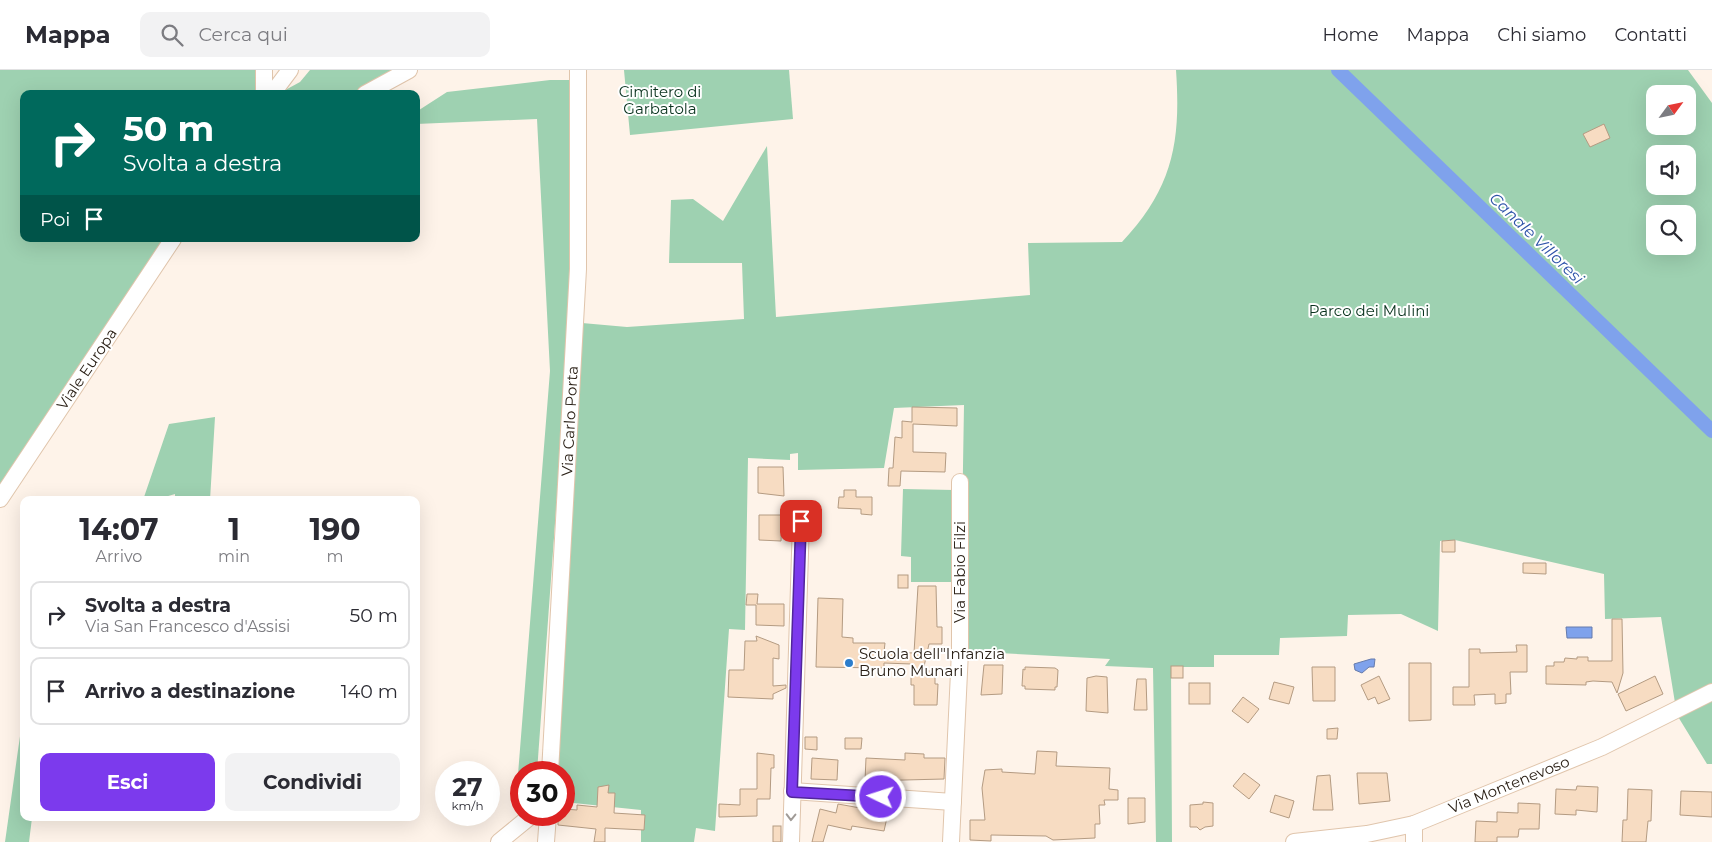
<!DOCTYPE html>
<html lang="it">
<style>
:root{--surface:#fff;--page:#f2f2f3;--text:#2b2b33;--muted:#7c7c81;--line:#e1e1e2;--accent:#7c3aed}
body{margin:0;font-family:Montserrat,sans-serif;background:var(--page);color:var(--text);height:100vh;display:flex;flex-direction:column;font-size:19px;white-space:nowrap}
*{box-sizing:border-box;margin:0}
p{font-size:16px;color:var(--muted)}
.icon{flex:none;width:28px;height:28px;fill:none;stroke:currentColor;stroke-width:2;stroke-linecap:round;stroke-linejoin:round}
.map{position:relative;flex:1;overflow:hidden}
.drawer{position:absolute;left:20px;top:426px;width:400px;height:325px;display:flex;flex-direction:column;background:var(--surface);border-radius:10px;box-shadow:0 5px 20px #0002}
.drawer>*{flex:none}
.top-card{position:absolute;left:20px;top:20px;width:400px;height:152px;border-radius:10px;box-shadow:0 5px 20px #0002;background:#00695c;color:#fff;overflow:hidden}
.needle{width:32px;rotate:57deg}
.fabs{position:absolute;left:1646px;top:15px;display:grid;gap:10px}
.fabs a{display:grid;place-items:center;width:50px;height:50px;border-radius:10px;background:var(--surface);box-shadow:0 5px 20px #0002;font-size:25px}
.speed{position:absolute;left:435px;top:691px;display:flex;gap:10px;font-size:25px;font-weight:700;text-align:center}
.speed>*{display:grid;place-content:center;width:65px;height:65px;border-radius:50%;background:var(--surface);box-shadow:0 5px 20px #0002;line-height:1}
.speed small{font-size:12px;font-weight:400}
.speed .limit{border:8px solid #d22;background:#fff;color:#111}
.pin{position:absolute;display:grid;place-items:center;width:42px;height:42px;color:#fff;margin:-21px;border-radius:10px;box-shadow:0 2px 8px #0006}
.me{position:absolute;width:55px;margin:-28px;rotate:274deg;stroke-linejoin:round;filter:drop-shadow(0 0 4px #0008)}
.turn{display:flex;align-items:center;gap:18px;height:105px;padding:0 20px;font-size:22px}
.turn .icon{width:65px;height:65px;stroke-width:2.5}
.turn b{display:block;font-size:35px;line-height:42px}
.then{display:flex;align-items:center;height:48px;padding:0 20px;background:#0003;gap:10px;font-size:19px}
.eta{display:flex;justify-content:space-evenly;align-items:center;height:85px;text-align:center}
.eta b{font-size:30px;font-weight:700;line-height:35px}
.button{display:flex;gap:10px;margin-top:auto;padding:10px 20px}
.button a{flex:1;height:58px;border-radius:10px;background:var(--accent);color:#fff;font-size:20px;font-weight:700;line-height:58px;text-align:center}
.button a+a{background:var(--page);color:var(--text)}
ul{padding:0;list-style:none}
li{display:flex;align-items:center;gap:15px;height:68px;margin:0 10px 8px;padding:0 10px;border:2px solid var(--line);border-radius:10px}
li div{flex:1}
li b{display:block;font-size:19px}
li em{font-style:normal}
header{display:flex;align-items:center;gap:30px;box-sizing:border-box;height:70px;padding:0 25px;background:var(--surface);border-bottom:1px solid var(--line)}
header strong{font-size:24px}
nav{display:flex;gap:28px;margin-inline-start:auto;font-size:18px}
.search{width:350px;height:45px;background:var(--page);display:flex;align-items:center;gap:12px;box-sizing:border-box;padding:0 18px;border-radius:10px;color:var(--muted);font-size:19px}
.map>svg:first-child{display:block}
.green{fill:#9ed1b1;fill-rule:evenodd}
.water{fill:#7fa2ec;stroke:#667bac}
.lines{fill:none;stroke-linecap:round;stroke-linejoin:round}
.canal{stroke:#7fa2ec;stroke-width:14}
.building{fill:#f7dcc2;stroke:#b49b82}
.minor-casing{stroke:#e0c5ac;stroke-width:18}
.minor{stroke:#fff;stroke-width:16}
.oneway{stroke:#a09b97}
.route-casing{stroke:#51269a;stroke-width:12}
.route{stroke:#7c3aed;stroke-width:9}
.poi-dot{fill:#2c7dcc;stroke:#fff;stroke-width:2}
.labels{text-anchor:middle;stroke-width:4;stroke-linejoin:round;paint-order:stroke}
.park-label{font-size:15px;fill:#09321d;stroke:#fff}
.street-label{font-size:15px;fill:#2b2117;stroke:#fff}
.poi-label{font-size:15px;fill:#2b2117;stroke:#fff;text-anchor:start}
.water-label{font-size:16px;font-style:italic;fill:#2d52a8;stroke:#fff}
</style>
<header>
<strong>Mappa</strong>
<div class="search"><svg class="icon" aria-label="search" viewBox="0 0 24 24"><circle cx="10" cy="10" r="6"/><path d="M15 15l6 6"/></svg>Cerca qui</div>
<nav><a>Home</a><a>Mappa</a><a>Chi siamo</a><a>Contatti</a></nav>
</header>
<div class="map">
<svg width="1712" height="772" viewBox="0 0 1712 772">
<rect width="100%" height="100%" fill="#fef3e9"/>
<g class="green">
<path d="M 0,0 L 259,0 L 260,24 L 24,24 L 24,169 L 165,169 L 0,417 Z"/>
<path d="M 310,0 L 400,0 L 368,24 L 278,24 L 300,12 Z"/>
<path d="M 624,0 L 789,0 L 793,49 L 630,65 Z"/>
<path d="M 1176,0 L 1688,0 L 1712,33 L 1712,694 L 1707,694 L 1677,645 L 1661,547 L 1605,549 L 1604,504 L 1455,470 L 1440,471 L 1438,561 L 1401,544 L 1348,545 L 1347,566 L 1280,568 L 1279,585 L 1214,585 L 1214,597 L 1171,597 L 1172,772 L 1156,772 L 1153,598 L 1105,596 L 1110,589 L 960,581 L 964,335 L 894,338 L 884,398 L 798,400 L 798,383 L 790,384 L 790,390 L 748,388 L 745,560 L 729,559 L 715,761 L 696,758 L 694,772 L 641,772 L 641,740 L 564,732 L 564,702 L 554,702 L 582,253 L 627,257 L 744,249 L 742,193 L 669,193 L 671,130 L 693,129 L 723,151 L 767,76 L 776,247 L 1030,225 L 1028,173 L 1122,172 C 1173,118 1181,72 1176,0 ZM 1655,24 L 1688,24 L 1688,56 L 1655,56 ZM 1655,84 L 1688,84 L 1688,116 L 1655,116 ZM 1655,144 L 1688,144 L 1688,176 L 1655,176 Z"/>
<path d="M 550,10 L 571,10 L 571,233 L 537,702 L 521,702 L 521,717 L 517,717 L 550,301 L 537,49 L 416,54 L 416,42 L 447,22 Z"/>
<path d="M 215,347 L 210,430 L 175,430 L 175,424 L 155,430 L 143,430 L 169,354 Z"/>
<path d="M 903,419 L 954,420 L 954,512 L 911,512 L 911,487 L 901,486 Z"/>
<path d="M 24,638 L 24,748 L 32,748 L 29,772 L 5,772 Z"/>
</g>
<g class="water">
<path d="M 1566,557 L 1592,557 L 1592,568 L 1567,568 Z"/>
<path d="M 1371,589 L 1375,589 L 1374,597 L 1369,597 L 1362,603 L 1355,600 L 1354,594 Z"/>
</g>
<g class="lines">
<path class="canal" d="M 1338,0 L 1712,361"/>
</g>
<g class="building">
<path d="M 1604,54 L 1610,68 L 1590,77 L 1583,64 Z"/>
<path d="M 912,337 L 957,338 L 957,356 L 913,354 L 913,382 L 946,383 L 945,402 L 901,401 L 900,416 L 888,416 L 889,398 L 893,398 L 895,367 L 902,368 L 902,351 L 912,352 Z"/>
<path d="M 758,397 L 783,397 L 784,426 L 758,423 Z"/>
<path d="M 844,420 L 856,420 L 856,427 L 872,427 L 872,445 L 861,444 L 861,439 L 838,438 L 839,427 L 844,427 Z"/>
<path d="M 759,445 L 782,445 L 781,471 L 759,470 Z"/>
<path d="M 1455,470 L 1455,482 L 1442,482 L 1442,471 Z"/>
<path d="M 1523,493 L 1546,493 L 1546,504 L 1523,503 Z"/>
<rect x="898" y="505" width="10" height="13"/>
<path d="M 918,516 L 936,516 L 937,557 L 942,557 L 942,574 L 929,574 L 923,601 L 935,601 L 935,614 L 938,614 L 937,635 L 914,635 L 914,615 L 911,615 L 911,594 L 884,593 L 884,598 L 816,597 L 818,528 L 843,529 L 842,567 L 853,568 L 853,573 L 885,573 L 884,582 L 914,583 Z"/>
<path d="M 747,524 L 758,524 L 757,534 L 784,534 L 784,556 L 756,555 L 756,535 L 746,535 Z"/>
<path d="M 1612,549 L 1622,549 L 1623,603 L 1617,623 L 1612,612 L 1593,611 L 1586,612 L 1586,615 L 1546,614 L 1546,596 L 1554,596 L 1554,592 L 1564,592 L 1565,588 L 1577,589 L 1577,587 L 1588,587 L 1588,591 L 1612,591 Z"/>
<path d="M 756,566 L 779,575 L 779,589 L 773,588 L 773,616 L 786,615 L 786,618 L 773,624 L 773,629 L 728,627 L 729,600 L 744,600 L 745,571 L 757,571 Z"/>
<path d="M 1516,575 L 1527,575 L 1527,602 L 1510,602 L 1511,624 L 1506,624 L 1506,633 L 1495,634 L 1495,624 L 1474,625 L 1475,635 L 1453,635 L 1453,617 L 1469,617 L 1469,579 L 1480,579 L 1480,583 L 1517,582 Z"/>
<path d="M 1409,593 L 1431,593 L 1431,650 L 1409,651 Z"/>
<path d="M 984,595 L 1003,595 L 1002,624 L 981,625 Z"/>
<rect x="1171" y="596" width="12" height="12"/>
<path d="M 1025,597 L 1055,598 L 1058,600 L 1057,617 L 1055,617 L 1055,620 L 1025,619 L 1025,616 L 1022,616 L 1023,599 L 1025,600 Z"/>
<path d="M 1312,597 L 1335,597 L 1335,631 L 1313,631 Z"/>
<path d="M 1096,606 L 1107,607 L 1108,643 L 1086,641 L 1087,608 Z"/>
<path d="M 1379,606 L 1390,629 L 1378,634 L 1375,627 L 1368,630 L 1361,615 Z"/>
<path d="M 1655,606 L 1663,624 L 1626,641 L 1618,624 Z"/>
<path d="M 1137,609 L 1146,609 L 1147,640 L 1134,640 Z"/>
<path d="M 1274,612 L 1294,617 L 1289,634 L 1269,629 Z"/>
<rect x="1189" y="613" width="21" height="21"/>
<path d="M 1243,627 L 1259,639 L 1248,653 L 1232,641 Z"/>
<path d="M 1338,658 L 1337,669 L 1327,669 L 1327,659 Z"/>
<path d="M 805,667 L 817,667 L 817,680 L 805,679 Z"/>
<path d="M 845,668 L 862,668 L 861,679 L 845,679 Z"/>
<path d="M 1037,681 L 1057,682 L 1056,696 L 1110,698 L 1109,719 L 1118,720 L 1118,730 L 1104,730 L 1105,735 L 1099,735 L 1100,754 L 1095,754 L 1095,768 L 1053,770 L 1046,766 L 991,765 L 991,771 L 970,770 L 970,750 L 985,750 L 982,718 L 985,700 L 1002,699 L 1002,702 L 1035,704 Z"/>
<path d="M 757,683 L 774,685 L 774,698 L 771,698 L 770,729 L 757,729 L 757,746 L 719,747 L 719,734 L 740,735 L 740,719 L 757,719 Z"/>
<path d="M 905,683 L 924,684 L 924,688 L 945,688 L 944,709 L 865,711 L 866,688 L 905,690 Z"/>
<path d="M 812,688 L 838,690 L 837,710 L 811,709 Z"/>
<path d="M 1244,703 L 1260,715 L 1249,729 L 1233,716 Z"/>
<path d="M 1357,703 L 1387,703 L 1390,731 L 1359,734 Z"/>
<path d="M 1330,705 L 1333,740 L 1313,740 L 1317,706 Z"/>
<path d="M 609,715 L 608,723 L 615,723 L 614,743 L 645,745 L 644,760 L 605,758 L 605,772 L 594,772 L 596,759 L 558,755 L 558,745 L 564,745 L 564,739 L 577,740 L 577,735 L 597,737 L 598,717 Z"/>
<path d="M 1577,716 L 1598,717 L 1597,742 L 1576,740 L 1576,745 L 1555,744 L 1556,719 L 1576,720 Z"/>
<path d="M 1628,719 L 1652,720 L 1651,751 L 1648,751 L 1646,772 L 1622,772 L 1623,750 L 1627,750 Z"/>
<path d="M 1681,721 L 1712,722 L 1712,747 L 1680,745 Z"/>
<path d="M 1275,725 L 1294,731 L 1289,748 L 1270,742 Z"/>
<path d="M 1128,728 L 1145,728 L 1145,752 L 1128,754 Z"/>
<path d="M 1203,732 L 1213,733 L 1213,756 L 1205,757 L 1200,760 L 1197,757 L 1190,757 L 1190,735 L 1203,734 Z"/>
<path d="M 1518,733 L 1540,734 L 1539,759 L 1519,759 L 1518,767 L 1497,767 L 1497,772 L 1475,772 L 1476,751 L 1497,752 L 1497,742 L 1518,743 Z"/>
<path d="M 838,734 L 888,743 L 884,761 L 852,756 L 851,760 L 828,755 L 823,772 L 812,772 L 820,739 L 836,743 Z"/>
<rect x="773" y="756" width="8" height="16"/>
</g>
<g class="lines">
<defs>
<g id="minor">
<path d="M 264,24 L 264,0"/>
<path d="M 272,24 L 290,0"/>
<path d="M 365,24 L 409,0"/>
<path d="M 0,429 L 173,169"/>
<path d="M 550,702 L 578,199 L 578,0"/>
<path d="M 792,721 L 953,732"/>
<path d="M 499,772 L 532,745"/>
<path d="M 546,772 L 548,745"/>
<path d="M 791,772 L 801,451"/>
<path d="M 951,772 L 960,581 L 960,412"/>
<path d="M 1294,772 L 1367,764 L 1414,754 L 1602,677 L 1712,622"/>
<path d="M 1414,772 L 1414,754"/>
</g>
</defs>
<use href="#minor" class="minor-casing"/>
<use href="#minor" class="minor"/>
</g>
<defs><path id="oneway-chevron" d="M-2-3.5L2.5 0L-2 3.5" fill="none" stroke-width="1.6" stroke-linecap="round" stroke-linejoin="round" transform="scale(1.25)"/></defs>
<use class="oneway" href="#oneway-chevron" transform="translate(791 747) rotate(91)"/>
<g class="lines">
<defs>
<path id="route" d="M 801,451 L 792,722 L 881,727"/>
</defs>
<use href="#route" class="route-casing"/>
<use href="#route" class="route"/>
</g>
<circle class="poi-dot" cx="849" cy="593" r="5"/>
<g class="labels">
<g class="park-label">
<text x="660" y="27">Cimitero di<tspan x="660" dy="17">Garbatola</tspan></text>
<text x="1369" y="246">Parco dei Mulini</text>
</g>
<g class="street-label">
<text transform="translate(87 299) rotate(-56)" y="5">Viale Europa</text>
<text transform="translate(570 351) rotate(-87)" y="5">Via Carlo Porta</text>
<text transform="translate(960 502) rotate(-90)" y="5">Via Fabio Filzi</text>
<text transform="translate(1509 715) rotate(-22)" y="5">Via Montenevoso</text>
</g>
<g class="poi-label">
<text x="859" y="589">Scuola dell"Infanzia<tspan x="859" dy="17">Bruno Munari</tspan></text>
</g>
<g class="water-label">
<text transform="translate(1537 168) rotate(44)" y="6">Canale Villoresi</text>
</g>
</g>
</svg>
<div class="fabs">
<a><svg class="needle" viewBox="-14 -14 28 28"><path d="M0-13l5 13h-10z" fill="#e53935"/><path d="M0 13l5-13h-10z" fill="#7c7c81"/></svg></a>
<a><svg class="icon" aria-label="sound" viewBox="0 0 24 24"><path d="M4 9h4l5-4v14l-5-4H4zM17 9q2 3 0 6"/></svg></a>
<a><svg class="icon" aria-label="search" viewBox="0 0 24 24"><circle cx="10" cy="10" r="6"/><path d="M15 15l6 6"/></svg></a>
</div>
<div class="speed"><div>27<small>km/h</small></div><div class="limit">30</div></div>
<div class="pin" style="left:801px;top:451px;background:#d93025"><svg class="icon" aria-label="arrive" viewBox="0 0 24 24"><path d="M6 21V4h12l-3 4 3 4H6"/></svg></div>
<svg class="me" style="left:881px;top:727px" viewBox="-20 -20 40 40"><circle r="17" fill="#7c3aed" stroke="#fff" stroke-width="3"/><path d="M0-11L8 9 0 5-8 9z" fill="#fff"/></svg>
<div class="top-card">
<div class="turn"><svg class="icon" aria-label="right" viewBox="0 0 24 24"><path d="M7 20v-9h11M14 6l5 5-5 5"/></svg><div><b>50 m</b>Svolta a destra</div></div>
<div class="then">Poi<svg class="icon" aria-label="arrive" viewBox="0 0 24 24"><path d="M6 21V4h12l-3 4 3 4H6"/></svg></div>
</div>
<section class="drawer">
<div class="eta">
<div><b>14:07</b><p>Arrivo</p></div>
<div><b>1</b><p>min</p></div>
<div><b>190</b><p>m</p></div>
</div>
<ul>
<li><svg class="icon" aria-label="right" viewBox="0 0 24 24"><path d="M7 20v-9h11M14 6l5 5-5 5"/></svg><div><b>Svolta a destra</b><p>Via San Francesco d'Assisi</p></div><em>50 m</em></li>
<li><svg class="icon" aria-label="arrive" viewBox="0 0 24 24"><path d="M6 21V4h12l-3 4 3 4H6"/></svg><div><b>Arrivo a destinazione</b></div><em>140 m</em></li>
</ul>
<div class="button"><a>Esci</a><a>Condividi</a></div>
</section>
</div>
